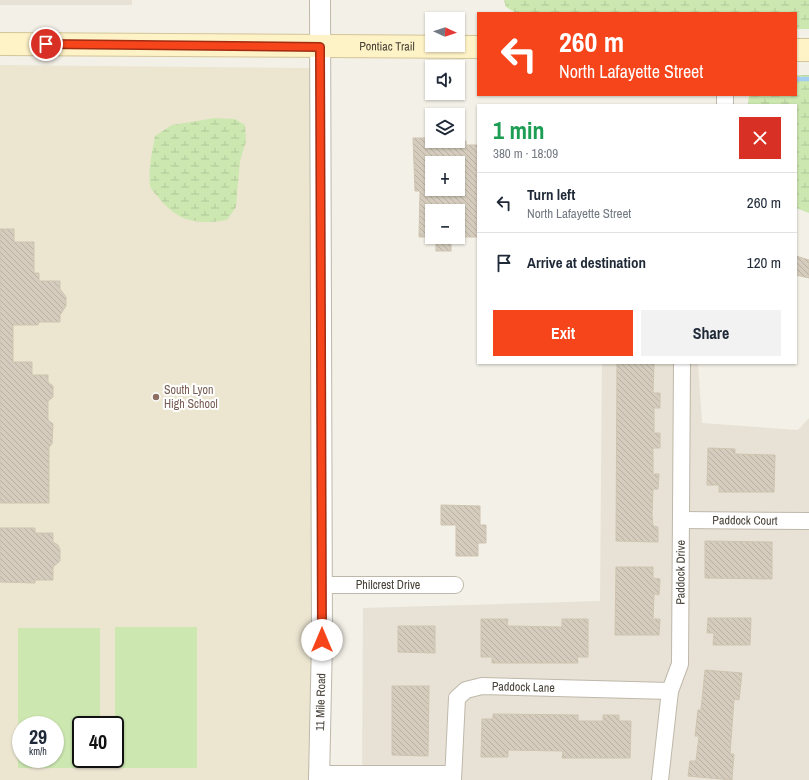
<!DOCTYPE html>
<meta charset="utf-8">
<style>
:root{--surface:#fff;--page:#f2f2f3;--text:#1f2937;--muted:#747a83;--line:#e0e1e3;--accent:#f6441b}
body{margin:0;font-family:"Archivo Narrow",sans-serif;background:var(--page);color:var(--text);height:100vh;display:flex;flex-direction:column;font-size:15px;white-space:nowrap}
*{box-sizing:border-box;margin:0}
p{font-size:13px;color:var(--muted)}
.icon{flex:none;width:22px;height:22px;fill:none;stroke:currentColor;stroke-width:2;stroke-linecap:round;stroke-linejoin:round}
.map{position:relative;flex:1;overflow:hidden}
.side{position:absolute;left:477px;top:104px;width:320px;height:260px;display:flex;flex-direction:column;background:var(--surface);border-radius:0px;box-shadow:0 1px 3px #0004}
.side>*{flex:none}
.guide{position:absolute;left:477px;top:12px;width:320px;height:84px;border-radius:0px;box-shadow:0 1px 3px #0004;background:#f6441b;color:#fff;overflow:hidden}
.needle{width:26px;rotate:93deg}
.tools{position:absolute;left:425px;top:12px;display:grid;gap:8px}
.tools a{display:grid;place-items:center;width:40px;height:40px;border-radius:0px;background:var(--surface);box-shadow:0 1px 3px #0004;font-size:20px}
.speed{position:absolute;left:12px;top:716px;display:flex;gap:8px;font-size:20px;font-weight:700;text-align:center}
.speed>*{display:grid;place-content:center;width:52px;height:52px;border-radius:50%;background:var(--surface);box-shadow:0 1px 3px #0004;line-height:1}
.speed small{font-size:10px;font-weight:400}
.speed .limit{border:2px solid #111;border-radius:6px;background:#fff;color:#111}
.pin{position:absolute;display:grid;place-items:center;width:34px;height:34px;color:#fff;margin:-17px;border:2px solid #fff;border-radius:50%;box-shadow:0 1px 4px #0007}
.me{position:absolute;width:44px;margin:-22px;rotate:0deg;stroke-linejoin:round;filter:drop-shadow(0 0 3px #0008)}
.turn{display:flex;align-items:center;gap:14px;height:84px;padding:0 16px;font-size:18px}
.turn .icon{width:52px;height:52px;stroke-width:2.5}
.turn b{display:block;font-size:28px;line-height:34px}
.round{display:grid;place-items:center;flex:none;width:42px;height:42px;border-radius:0px;background:var(--page)}
.overview{display:flex;align-items:center;justify-content:space-between;height:68px;padding:0 16px}
h1{font-size:24px;font-weight:700;line-height:30px;color:#1e9e55}
.primary-button{display:flex;gap:8px;margin-top:auto;padding:8px 16px}
.primary-button a{flex:1;height:46px;border-radius:0px;background:var(--accent);color:#fff;font-size:16px;font-weight:700;line-height:46px;text-align:center}
.primary-button a+a{background:var(--page);color:var(--text)}
ul{padding:0;list-style:none}
li{display:flex;align-items:center;gap:12px;height:60px;padding:0 16px;border-top:1px solid var(--line)}
li div{flex:1}
li b{display:block;font-size:15px}
li em{font-style:normal}
.map>svg:first-child{display:block}
.residential{fill:#e7e2d5}
.education{fill:#ece6d1;fill-rule:evenodd}
.green{fill:#cce7b0;fill-rule:evenodd}
.wetland{fill:url(#wetland-marsh)}
.lines{fill:none;stroke-linecap:round;stroke-linejoin:round}
.stream{stroke:#a4ceef;stroke-width:4.5}
.building{fill:url(#building-back-hatch);stroke:#cfc4b0;fill-rule:evenodd}
.minor-casing{stroke:#bfb8aa;stroke-width:18}
.tertiary-casing{stroke:#bfb8aa;stroke-width:22}
.secondary-casing{stroke:#d3c598;stroke-width:24}
.minor{stroke:#fff;stroke-width:16}
.tertiary{stroke:#fff;stroke-width:20}
.secondary{stroke:#fef2c7;stroke-width:22}
.route-casing{stroke:#a02c12;stroke-width:10}
.route{stroke:#f6441b;stroke-width:7}
.education-dot{fill:#8d6e63;stroke:#fff;stroke-width:1.5}
.labels{text-anchor:middle;stroke-width:4;stroke-linejoin:round;paint-order:stroke}
.street-label{font-size:12px;fill:#464036;stroke:#fff}
.education-label{font-size:12px;fill:#785e54;stroke:#fff;text-anchor:start}
</style>
<div class="map">
<svg width="809" height="780" viewBox="0 0 809 780">
<defs>
<pattern id="wetland-marsh" width="20" height="14" patternUnits="userSpaceOnUse"><rect width="20" height="14" fill="#cce7b0"/><path d="M1 5h8M5 5V1M11 12h8M15 12V8" fill="none" stroke="#b1c798"/></pattern>
<pattern id="building-back-hatch" width="6" height="6" patternUnits="userSpaceOnUse"><rect width="6" height="6" fill="#d5ccbd"/><path d="M-1 5l2 2M0 0l6 6M5-1l2 2" fill="none" stroke="#b8b0a3"/></pattern>
</defs>
<rect width="100%" height="100%" fill="#f3f0e7"/>
<g class="residential">
<rect x="0" y="0" width="132" height="5"/>
<path d="M 602,363 L 698,363 L 702,423 L 798,430 L 809,418 L 809,780 L 362,780 L 363,608 L 600,601 Z"/>
</g>
<path class="education" d="M 0,65 L 312,68 L 311,780 L 0,780 ZM 21,725 L 55,725 L 55,759 L 21,759 ZM 81,725 L 115,725 L 115,759 L 81,759 Z"/>
<g class="green">
<rect x="115" y="627" width="82" height="141"/>
<path d="M 18,628 L 100,628 L 100,725 L 81,725 L 81,759 L 100,759 L 100,768 L 18,768 ZM 21,725 L 55,725 L 55,759 L 21,759 Z"/>
</g>
<g class="wetland">
<path d="M 504,0 L 809,0 L 809,29 L 796,29 L 796,13 L 516,13 L 506,7 Z"/>
<path d="M 796,75 L 809,75 L 809,213 L 796,208 L 796,105 L 748,105 L 749,95 L 796,95 Z"/>
<path d="M 215,118 L 235,119 L 245,125 L 246,141 L 240,161 L 236,207 L 227,220 C 198,225 178,222 159,198 C 156,194 151,190 150,186 C 148,169 152,153 155,136 L 172,125 Z"/>
</g>
<g class="lines">
<path class="stream" d="M 796,79 L 809,79"/>
</g>
<g class="building">
<path d="M 413,138 L 432,138 L 432,141 L 466,141 L 466,145 L 478,145 L 478,237 L 458,237 L 458,211 L 432,211 L 432,237 L 419,237 L 420,191 L 415,191 ZM 432,163 L 458,163 L 458,189 L 432,189 Z"/>
<path d="M 0,229 L 14,229 L 14,242 L 34,242 L 34,273 L 39,273 L 39,281 L 60,281 L 60,289 L 66,297 L 66,306 L 60,315 L 60,322 L 39,322 L 38,325 L 13,325 L 13,362 L 32,362 L 32,375 L 48,375 L 48,382 L 53,386 L 53,397 L 48,401 L 48,420 L 53,424 L 52,444 L 49,447 L 49,503 L 0,503 Z"/>
<rect x="436" y="237" width="15" height="14"/>
<path d="M 796,256 L 809,260 L 809,278 L 796,275 Z"/>
<path d="M 617,363 L 654,363 L 653,393 L 660,393 L 660,408 L 654,408 L 654,433 L 660,433 L 660,448 L 653,448 L 653,474 L 659,474 L 658,489 L 653,489 L 652,515 L 653,526 L 658,527 L 658,542 L 616,541 Z"/>
<path d="M 708,448 L 735,449 L 735,454 L 775,455 L 774,492 L 719,492 L 719,485 L 707,485 Z"/>
<path d="M 441,505 L 480,506 L 480,525 L 486,525 L 486,543 L 478,543 L 478,556 L 456,556 L 456,525 L 441,525 Z"/>
<path d="M 0,528 L 35,528 L 35,533 L 53,533 L 53,542 L 58,545 L 60,550 L 60,561 L 53,567 L 53,580 L 35,580 L 35,583 L 0,582 Z"/>
<path d="M 705,541 L 772,542 L 772,579 L 705,578 Z"/>
<path d="M 616,567 L 653,567 L 653,578 L 660,579 L 659,595 L 654,594 L 653,619 L 660,619 L 659,635 L 615,635 Z"/>
<path d="M 708,618 L 751,618 L 750,645 L 713,645 L 714,633 L 707,633 Z"/>
<path d="M 481,619 L 508,619 L 507,626 L 562,627 L 562,619 L 588,619 L 588,657 L 577,657 L 578,663 L 492,663 L 492,657 L 481,657 Z"/>
<path d="M 398,626 L 435,626 L 435,653 L 398,652 Z"/>
<path d="M 705,670 L 742,673 L 739,700 L 734,699 L 730,754 L 734,754 L 732,780 L 688,776 L 690,761 L 696,761 L 699,736 L 695,736 L 698,710 L 701,710 Z"/>
<path d="M 392,686 L 429,686 L 428,756 L 392,755 Z"/>
<path d="M 493,714 L 578,715 L 578,721 L 603,721 L 603,715 L 619,715 L 619,721 L 631,721 L 630,758 L 562,758 L 563,751 L 508,750 L 508,757 L 481,757 L 482,719 L 493,719 Z"/>
</g>
<g class="lines">
<defs>
<g id="minor">
<path d="M 725,105 L 725,95"/>
<path id="s1" d="M 682,520 L 809,521"/>
<path id="s2" d="M 322,585 L 455,585"/>
<path d="M 319,774 L 453,774"/>
<path id="s3" d="M 453,780 L 457,698 L 466,690 L 482,686 L 670,691"/>
<path id="s4" d="M 660,780 L 670,691 L 680,664 L 682,363"/>
</g>
<g id="tertiary">
<path id="s5" d="M 319,780 L 322,640 L 320,0"/>
</g>
<g id="secondary">
<path id="s6" d="M 0,44 L 478,47"/>
<path d="M 796,50 L 809,50"/>
</g>
</defs>
<use href="#minor" class="minor-casing"/>
<use href="#tertiary" class="tertiary-casing"/>
<use href="#secondary" class="secondary-casing"/>
<use href="#minor" class="minor"/>
<use href="#tertiary" class="tertiary"/>
<use href="#secondary" class="secondary"/>
</g>
<g class="lines">
<defs>
<path id="route" d="M 46,44 L 320,47 L 322,640"/>
</defs>
<use href="#route" class="route-casing"/>
<use href="#route" class="route"/>
</g>
<circle class="education-dot" cx="156" cy="397" r="4"/>
<g class="labels">
<g class="street-label">
<text dy="4" stroke="none"><textPath href="#s6" startOffset="387">Pontiac Trail</textPath></text>
<text dy="4" stroke="none"><textPath href="#s1" startOffset="63">Paddock Court</textPath></text>
<text dy="4" stroke="none"><textPath href="#s4" startOffset="210">Paddock Drive</textPath></text>
<text dy="4" stroke="none"><textPath href="#s2" startOffset="66">Philcrest Drive</textPath></text>
<text dy="4" stroke="none"><textPath href="#s3" startOffset="152">Paddock Lane</textPath></text>
<text dy="4" stroke="none"><textPath href="#s5" startOffset="78">11 Mile Road</textPath></text>
</g>
<g class="education-label">
<text x="164" y="394">South Lyon<tspan x="164" dy="14">High School</tspan></text>
</g>
</g>
</svg>
<div class="tools">
<a><svg class="needle" viewBox="-14 -14 28 28"><path d="M0-13l5 13h-10z" fill="#e53935"/><path d="M0 13l5-13h-10z" fill="#747a83"/></svg></a>
<a><svg class="icon" aria-label="sound" viewBox="0 0 24 24"><path d="M4 9h4l5-4v14l-5-4H4zM17 9q2 3 0 6"/></svg></a>
<a><svg class="icon" aria-label="layers" viewBox="0 0 24 24"><path d="M12 4l9 5-9 5-9-5zM3 14l9 5 9-5"/></svg></a>
<a>+</a>
<a>−</a>
</div>
<div class="speed"><div>29<small>km/h</small></div><div class="limit">40</div></div>
<div class="pin" style="left:46px;top:44px;background:#d93025"><svg class="icon" aria-label="arrive" viewBox="0 0 24 24"><path d="M6 21V4h12l-3 4 3 4H6"/></svg></div>
<svg class="me" style="left:322px;top:640px" viewBox="-20 -20 40 40"><circle r="19" fill="#fff"/><path d="M0-13L10 11 0 6-10 11z" fill="#f6441b"/></svg>
<div class="guide">
<div class="turn"><svg class="icon" aria-label="left" viewBox="0 0 24 24"><path d="M17 20v-9H6M10 6l-5 5 5 5"/></svg><div><b>260 m</b>North Lafayette Street</div></div>
</div>
<section class="side">
<div class="overview"><div><h1>1 min</h1><p>380 m · 18:09</p></div><a class="round" style="background:#d93025;color:#fff"><svg class="icon" aria-label="close" viewBox="0 0 24 24"><path d="M6 6l12 12M18 6L6 18"/></svg></a></div>
<ul>
<li><svg class="icon" aria-label="left" viewBox="0 0 24 24"><path d="M17 20v-9H6M10 6l-5 5 5 5"/></svg><div><b>Turn left</b><p>North Lafayette Street</p></div><em>260 m</em></li>
<li><svg class="icon" aria-label="arrive" viewBox="0 0 24 24"><path d="M6 21V4h12l-3 4 3 4H6"/></svg><div><b>Arrive at destination</b></div><em>120 m</em></li>
</ul>
<div class="primary-button"><a>Exit</a><a>Share</a></div>
</section>
</div>
